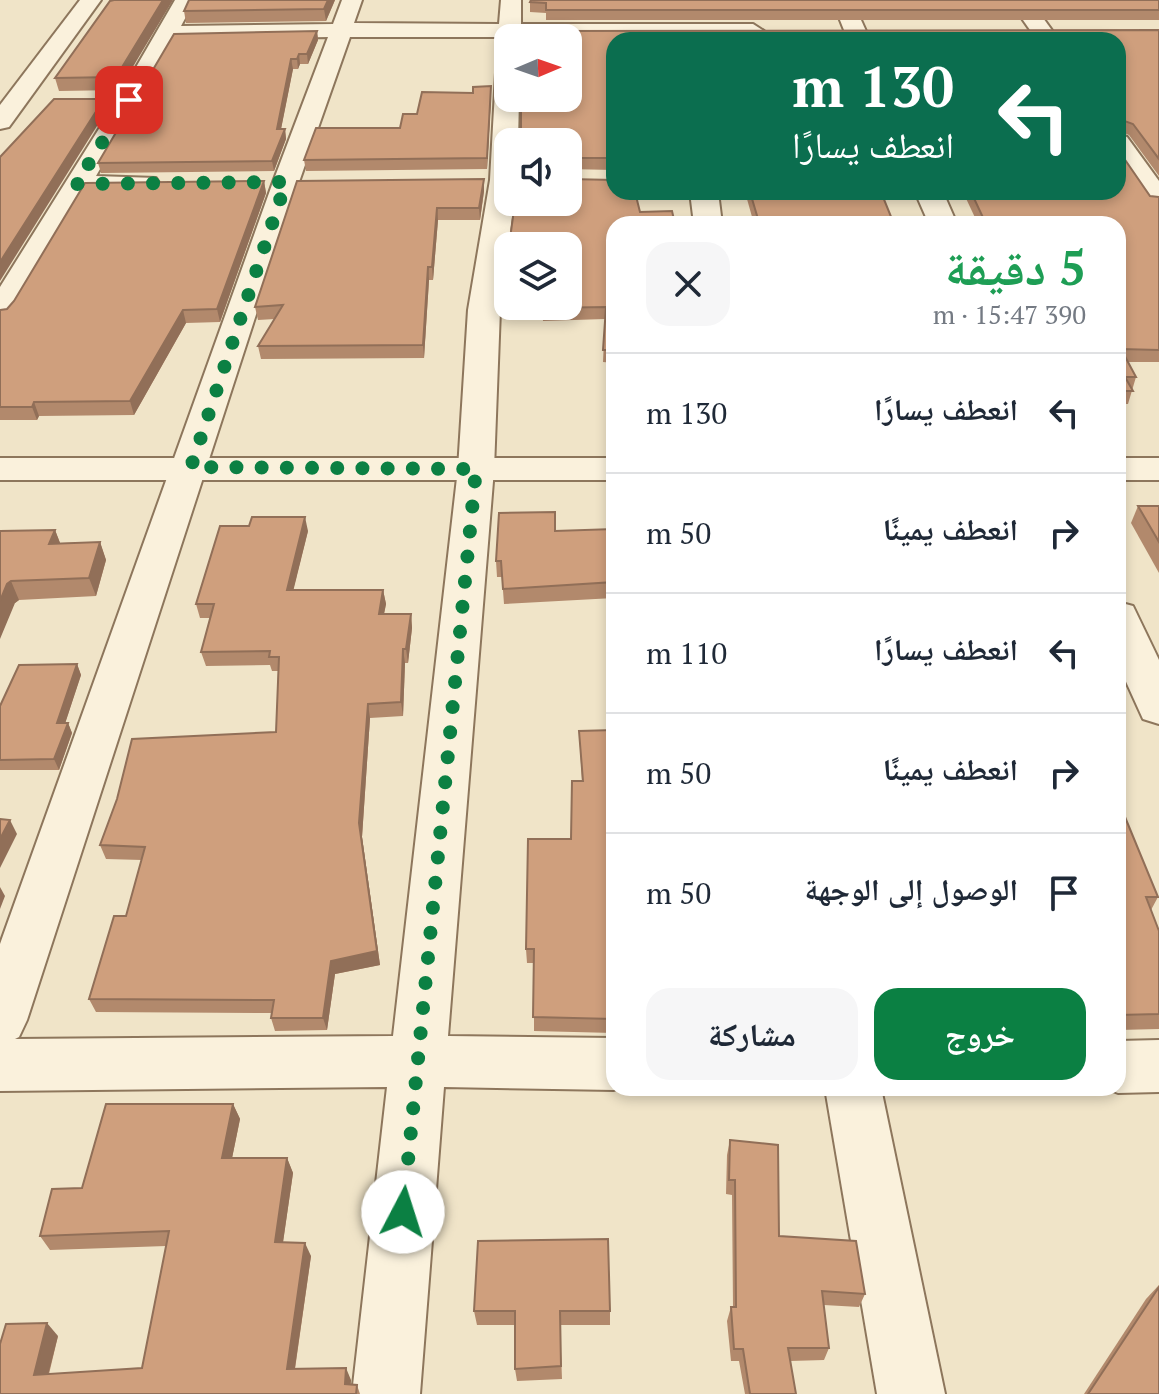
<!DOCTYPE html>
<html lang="ar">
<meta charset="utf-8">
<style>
:root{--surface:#fff;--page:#f6f6f7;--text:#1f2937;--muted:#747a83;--line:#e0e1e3;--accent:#0b8043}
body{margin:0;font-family:"PT Serif","Noto Naskh Arabic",serif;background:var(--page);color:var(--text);direction:rtl;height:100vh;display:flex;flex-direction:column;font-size:30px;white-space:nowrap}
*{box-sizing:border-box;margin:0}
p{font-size:26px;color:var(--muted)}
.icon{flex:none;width:44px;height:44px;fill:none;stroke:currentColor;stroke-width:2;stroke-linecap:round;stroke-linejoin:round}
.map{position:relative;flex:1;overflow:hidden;direction:ltr}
.drawer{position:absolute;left:606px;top:216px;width:520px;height:880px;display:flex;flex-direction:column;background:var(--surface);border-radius:24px;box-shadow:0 4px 12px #0003;direction:rtl}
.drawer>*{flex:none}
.top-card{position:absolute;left:606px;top:32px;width:520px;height:168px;border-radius:24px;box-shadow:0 4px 12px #0003;direction:rtl;background:#0b6e4f;color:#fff;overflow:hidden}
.needle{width:52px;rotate:88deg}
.fabs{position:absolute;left:494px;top:24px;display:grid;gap:16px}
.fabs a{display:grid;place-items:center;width:88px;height:88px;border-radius:16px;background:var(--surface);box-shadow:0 4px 12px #0003;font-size:40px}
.pin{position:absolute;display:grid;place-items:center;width:68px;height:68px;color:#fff;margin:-34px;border-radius:16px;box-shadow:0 4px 12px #0006}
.me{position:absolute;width:88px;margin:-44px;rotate:5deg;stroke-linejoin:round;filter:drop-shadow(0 0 6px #0008)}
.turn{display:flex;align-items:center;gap:28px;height:168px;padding:0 40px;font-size:36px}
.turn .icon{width:104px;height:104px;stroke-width:2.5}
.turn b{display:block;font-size:56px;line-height:68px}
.round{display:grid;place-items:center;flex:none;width:84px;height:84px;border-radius:24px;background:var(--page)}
.headline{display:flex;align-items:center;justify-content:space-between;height:136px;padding:0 40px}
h1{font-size:48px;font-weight:700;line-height:60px;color:#1e9e55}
.button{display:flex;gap:16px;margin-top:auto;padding:16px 40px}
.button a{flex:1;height:92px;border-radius:24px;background:var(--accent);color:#fff;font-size:32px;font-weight:700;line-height:92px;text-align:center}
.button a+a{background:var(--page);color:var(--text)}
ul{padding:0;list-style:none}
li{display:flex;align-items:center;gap:24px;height:120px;padding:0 40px;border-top:2px solid var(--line)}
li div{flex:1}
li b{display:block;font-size:30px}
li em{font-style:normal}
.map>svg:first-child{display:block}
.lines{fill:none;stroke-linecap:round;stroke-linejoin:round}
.minor-casing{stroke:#8d765c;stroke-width:4}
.tertiary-casing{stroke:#8d765c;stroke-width:4}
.minor{fill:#faf1dc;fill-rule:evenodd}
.tertiary{fill:#faf1dc;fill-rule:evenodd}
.wall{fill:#b2896c}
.shaded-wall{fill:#916f58}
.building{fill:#cf9f7d;stroke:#916f58;stroke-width:2}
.route{stroke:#0b8043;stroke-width:14;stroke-dasharray:0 25.2}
</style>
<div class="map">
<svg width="1159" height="1394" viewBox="0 0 1159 1394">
<rect width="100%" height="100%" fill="#f0e4c8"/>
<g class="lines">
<defs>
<g id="minor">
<path d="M 80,0 L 101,0 L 9,127 L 0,129 L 0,105 Z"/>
<path d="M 175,0 L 195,0 L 181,26 L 333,24 L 342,0 L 362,0 L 354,23 L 499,24 L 501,0 L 521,0 L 521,24 L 753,24 L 764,31 L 753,38 L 508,38 L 508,98 L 519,98 L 518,142 L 508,142 L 508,202 L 514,202 L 500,310 L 494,469 L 448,1036 L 614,1038 L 614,1088 L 619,1088 L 614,1090 L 444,1087 L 420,1394 L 352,1394 L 387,1087 L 0,1091 L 0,944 L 273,182 L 328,37 L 174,40 L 96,176 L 156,178 L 160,184 L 156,190 L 146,192 L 87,192 L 16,312 L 11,319 L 0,321 L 0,287 L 117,100 ZM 350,37 L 498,37 L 490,180 L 468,310 L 458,469 L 393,1036 L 15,1039 L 19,1037 L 27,1020 L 299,182 Z"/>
<path d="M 832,0 L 852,0 L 870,40 L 848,40 Z"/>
<path d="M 1009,0 L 1030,0 L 1059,40 L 1037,40 Z"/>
<path d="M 1118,134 L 1127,137 L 1159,181 L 1159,208 L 1149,206 L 1118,161 Z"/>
<path d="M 690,192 L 718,192 L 722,224 L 694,224 Z"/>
<path d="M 915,192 L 943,192 L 957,224 L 929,224 Z"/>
<path d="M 1118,602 L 1133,606 L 1159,660 L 1159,724 L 1143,719 L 1118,664 Z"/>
<path d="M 1159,1040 L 1159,1092 L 1118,1093 L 1105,1088 L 1118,1088 L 1118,1041 Z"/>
<path d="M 825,1088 L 881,1088 L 945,1394 L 877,1394 Z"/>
</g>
<g id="tertiary">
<rect x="0" y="458" width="614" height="22"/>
<rect x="1118" y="458" width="41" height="22"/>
</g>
</defs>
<use href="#minor" class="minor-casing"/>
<use href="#tertiary" class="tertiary-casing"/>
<use href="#minor" class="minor"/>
<use href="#tertiary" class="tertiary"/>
</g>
<g class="wall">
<path d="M 335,0 L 326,21 L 186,23 L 184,11 Z"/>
<path d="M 1159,0 L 1159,20 L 546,20 L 546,13 L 530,12 L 530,2 Z"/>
<path d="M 110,1 L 119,90 L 59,91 L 55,78 Z"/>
<path d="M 1159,30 L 1159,176 L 1129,135 L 1119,131 L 1119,151 L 1150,196 L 1159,197 L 1159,362 L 1128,362 L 1136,377 L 1128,404 L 1118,404 L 1118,224 L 978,224 L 963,192 L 1118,192 L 1118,40 L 614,40 L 614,170 L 568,169 L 568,142 L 511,142 L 511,134 L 521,131 L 521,98 L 568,98 L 568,38 L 546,38 L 546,31 Z"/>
<path d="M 317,31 L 318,40 L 308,64 L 300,64 L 298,69 L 293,69 L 281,129 L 285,129 L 286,139 L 274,171 L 101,173 L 98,163 Z"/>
<path d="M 491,86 L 491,97 L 487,169 L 306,171 L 304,160 L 400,128 L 417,114 Z"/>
<path d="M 264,181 L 266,193 L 220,322 L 186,323 L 134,415 L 39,416 L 37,420 L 0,420 L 0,310 L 7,309 Z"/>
<path d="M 297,181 L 484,191 L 480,220 L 438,220 L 433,280 L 429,280 L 424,358 L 261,359 L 258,346 L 275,319 L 258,320 L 255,307 Z"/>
<path d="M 745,192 L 881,192 L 894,224 L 754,224 Z"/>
<path d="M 614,224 L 614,363 L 603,362 L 605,319 L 543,321 L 542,306 L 568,306 Z"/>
<path d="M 1138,506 L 1159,506 L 1159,573 L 1131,523 Z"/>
<path d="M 614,529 L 614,598 L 504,604 L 502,577 L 497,577 L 496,561 L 556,531 Z"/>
<path d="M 55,530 L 60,543 L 100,542 L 106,560 L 96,596 L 19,600 L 15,603 L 0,531 Z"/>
<path d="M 308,531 L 293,590 L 383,590 L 386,604 L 384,614 L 411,614 L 412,628 L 408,663 L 405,663 L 403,716 L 370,718 L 362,837 L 380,965 L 335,974 L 327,1030 L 275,1031 L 271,1018 L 272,1013 L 96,1012 L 89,999 L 126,916 L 142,860 L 106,859 L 100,845 L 276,732 L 278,671 L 272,671 L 270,665 L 206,666 L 201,652 L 210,618 L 200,618 L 196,604 Z"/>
<path d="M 77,664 L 81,675 L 65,723 L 68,723 L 72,733 L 59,770 L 0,770 L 0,706 Z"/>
<path d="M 614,730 L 614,1033 L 534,1031 L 534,963 L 527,963 L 526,949 L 571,839 L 582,781 L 579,731 Z"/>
<path d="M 1118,800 L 1158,897 L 1151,910 L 1159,931 L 1159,1029 L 1118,1030 Z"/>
<path d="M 233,1104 L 240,1119 L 232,1158 L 287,1158 L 293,1173 L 283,1242 L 311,1256 L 295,1369 L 351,1380 L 350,1385 L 357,1385 L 360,1394 L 0,1394 L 58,1336 L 49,1374 L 142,1368 L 166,1246 L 50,1250 L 40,1236 L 82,1188 Z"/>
<path d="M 730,1140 L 779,1236 L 865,1294 L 859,1307 L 824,1305 L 829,1348 L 824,1360 L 790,1361 L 796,1394 L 745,1394 L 739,1361 L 731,1361 L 727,1321 L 731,1307 L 733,1307 L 732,1195 L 726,1194 L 727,1155 Z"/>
<path d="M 1159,1285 L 1159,1394 L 1084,1394 L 1146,1299 Z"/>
<path d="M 474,1311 L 610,1311 L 610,1325 L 560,1325 L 562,1379 L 517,1381 L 515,1369 L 515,1325 L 477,1325 Z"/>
</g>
<g class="shaded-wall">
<path d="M 163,0 L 173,0 L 119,90 L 116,77 Z"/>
<path d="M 328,0 L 335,0 L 326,21 L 324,9 Z"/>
<path d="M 317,31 L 318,40 L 308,64 L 307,54 Z"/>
<path d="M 299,54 L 300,64 L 298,69 L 297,59 Z"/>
<path d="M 291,59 L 293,69 L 279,139 L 277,129 Z"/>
<path d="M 491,86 L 491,97 L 487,169 L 487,158 Z"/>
<path d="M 104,99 L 107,110 L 0,281 L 0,262 Z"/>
<path d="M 285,129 L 286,139 L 274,171 L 272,161 Z"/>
<path d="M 484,179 L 484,191 L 480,220 L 479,208 Z"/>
<path d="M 264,181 L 266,193 L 220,322 L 217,309 Z"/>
<path d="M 437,208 L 438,220 L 433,280 L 432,267 Z"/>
<path d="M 428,267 L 429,280 L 424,358 L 423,345 Z"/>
<path d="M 183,310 L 186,323 L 134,415 L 130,401 Z"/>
<path d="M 34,402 L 39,416 L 37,420 L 32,407 Z"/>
<path d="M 305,517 L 308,531 L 290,604 L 287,590 Z"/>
<path d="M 55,530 L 62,548 L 49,544 Z"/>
<path d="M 100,542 L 106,560 L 96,596 L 89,578 Z"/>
<path d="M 11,581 L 19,600 L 15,603 L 0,639 L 0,601 L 7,584 Z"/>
<path d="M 383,590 L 386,604 L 381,628 L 379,614 Z"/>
<path d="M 411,614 L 412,628 L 408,663 L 406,649 Z"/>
<path d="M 403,649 L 405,663 L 403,716 L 401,702 Z"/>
<path d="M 77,664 L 81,675 L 62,733 L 57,723 Z"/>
<path d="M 368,704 L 370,718 L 362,837 L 380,965 L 335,974 L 327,1030 L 323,1018 L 331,961 L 359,823 Z"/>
<path d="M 68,723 L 72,733 L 59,770 L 54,759 Z"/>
<path d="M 10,820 L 17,834 L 0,868 L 0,839 Z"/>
<path d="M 0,887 L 5,896 L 0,909 Z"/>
<path d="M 233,1104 L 240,1119 L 229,1173 L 222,1158 Z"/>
<path d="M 287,1158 L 293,1173 L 281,1256 L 275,1242 Z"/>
<path d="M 305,1243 L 311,1256 L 293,1381 L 287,1369 Z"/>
<path d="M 47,1323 L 58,1336 L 45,1387 L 34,1375 Z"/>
<path d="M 346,1368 L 351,1380 L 350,1394 L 345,1384 Z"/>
</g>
<g class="building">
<path d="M 114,0 L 163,0 L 116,77 L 55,78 L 110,1 Z"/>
<path d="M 189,0 L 328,0 L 324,9 L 184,11 Z"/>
<path d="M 531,0 L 1159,0 L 1159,10 L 546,10 L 546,3 L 530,2 Z"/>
<path d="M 1159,30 L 1159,159 L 1133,124 L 1122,120 L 1118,123 L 1119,151 L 1150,196 L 1159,197 L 1159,350 L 1121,349 L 1136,377 L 1125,377 L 1133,391 L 1118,391 L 1118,224 L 986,224 L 971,192 L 1118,192 L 1118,40 L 614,40 L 614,158 L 568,158 L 568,142 L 511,142 L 511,134 L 521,131 L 521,98 L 568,98 L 568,38 L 546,38 L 546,31 Z"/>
<path d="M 317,31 L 307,54 L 299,54 L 297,59 L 291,59 L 277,129 L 285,129 L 272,161 L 98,163 L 174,34 Z"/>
<path d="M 491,86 L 487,158 L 304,160 L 316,128 L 400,128 L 403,114 L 417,114 L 422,92 L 473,93 L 473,87 Z"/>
<path d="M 54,99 L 104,99 L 0,262 L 0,157 Z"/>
<path d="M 484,179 L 479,208 L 437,208 L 432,267 L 428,267 L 423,345 L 258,346 L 283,305 L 255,307 L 297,181 Z"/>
<path d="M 568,179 L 614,180 L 614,192 L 635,192 L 640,212 L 672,211 L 675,224 L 614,224 L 614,350 L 603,350 L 606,307 L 543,308 L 543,306 L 568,306 L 568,246 L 509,246 L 515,202 L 568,202 Z"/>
<path d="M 264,181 L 217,309 L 183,310 L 130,401 L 34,402 L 32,407 L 0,407 L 0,310 L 7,309 L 14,301 L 85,183 Z"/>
<path d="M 750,192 L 881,192 L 894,224 L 765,224 L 763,219 L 758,219 Z"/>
<path d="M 1138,506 L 1159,506 L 1159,542 Z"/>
<path d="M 555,512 L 555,531 L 614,529 L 614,582 L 503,589 L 501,561 L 496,561 L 499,513 Z"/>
<path d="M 252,517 L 305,517 L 287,590 L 383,590 L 379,614 L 411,614 L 406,649 L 403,649 L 401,702 L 368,704 L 359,823 L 377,951 L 331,961 L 323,1018 L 271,1018 L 274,1000 L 89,999 L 114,916 L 126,916 L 145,847 L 100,845 L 117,799 L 132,739 L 276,732 L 279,657 L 269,657 L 270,651 L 201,652 L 214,604 L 196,604 L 220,526 L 249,526 Z"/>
<path d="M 55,530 L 49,544 L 100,542 L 89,578 L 11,581 L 7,584 L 0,601 L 0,531 Z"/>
<path d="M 77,664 L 57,723 L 68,723 L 54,759 L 0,760 L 0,706 L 19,665 Z"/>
<path d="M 614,730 L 614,1019 L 533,1017 L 534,949 L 526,949 L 528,839 L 571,839 L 572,781 L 583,781 L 579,731 Z"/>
<path d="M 1118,800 L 1158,897 L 1146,897 L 1159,931 L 1159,1014 L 1118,1015 Z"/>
<path d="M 0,819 L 10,820 L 0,839 Z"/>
<path d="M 106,1104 L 233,1104 L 222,1158 L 287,1158 L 275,1242 L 305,1243 L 287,1369 L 346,1368 L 345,1384 L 357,1385 L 356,1394 L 0,1394 L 0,1344 L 6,1324 L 47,1323 L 34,1375 L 142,1368 L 169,1231 L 40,1236 L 52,1189 L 82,1188 Z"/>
<path d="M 730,1140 L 778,1145 L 779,1236 L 856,1241 L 865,1294 L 822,1291 L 829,1348 L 788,1348 L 796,1394 L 750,1394 L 743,1349 L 734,1349 L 731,1307 L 736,1307 L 735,1180 L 729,1180 Z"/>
<path d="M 608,1239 L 610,1311 L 560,1311 L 561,1366 L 515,1369 L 515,1311 L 474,1311 L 478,1241 Z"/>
<path d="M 1159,1287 L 1159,1394 L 1088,1394 Z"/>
</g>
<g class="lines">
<path class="route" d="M 129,100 L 76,184 L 286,182 L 191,467 L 476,469 L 403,1212"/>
</g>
</svg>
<div class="fabs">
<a><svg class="needle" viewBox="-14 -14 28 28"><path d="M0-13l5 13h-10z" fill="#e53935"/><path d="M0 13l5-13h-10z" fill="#747a83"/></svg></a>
<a><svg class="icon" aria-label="sound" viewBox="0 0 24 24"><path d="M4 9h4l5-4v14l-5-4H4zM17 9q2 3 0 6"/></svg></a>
<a><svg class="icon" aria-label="layers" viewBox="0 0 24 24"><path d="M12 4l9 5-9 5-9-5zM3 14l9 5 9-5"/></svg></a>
</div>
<div class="pin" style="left:129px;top:100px;background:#d93025"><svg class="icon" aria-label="arrive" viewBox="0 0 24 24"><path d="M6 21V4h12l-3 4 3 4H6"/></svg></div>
<svg class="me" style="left:403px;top:1212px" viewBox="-20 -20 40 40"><circle r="19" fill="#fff"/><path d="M0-13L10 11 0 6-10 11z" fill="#0b8043"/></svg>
<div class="top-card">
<div class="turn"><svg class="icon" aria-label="left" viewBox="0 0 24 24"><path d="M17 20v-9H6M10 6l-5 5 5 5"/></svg><div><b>130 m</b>انعطف يسارًا</div></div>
</div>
<section class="drawer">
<div class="headline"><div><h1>5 دقيقة</h1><p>390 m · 15:47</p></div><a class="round"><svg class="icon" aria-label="close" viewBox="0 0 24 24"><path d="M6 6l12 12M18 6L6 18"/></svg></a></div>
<ul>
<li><svg class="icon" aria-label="left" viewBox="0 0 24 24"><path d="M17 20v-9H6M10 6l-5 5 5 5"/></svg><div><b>انعطف يسارًا</b></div><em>130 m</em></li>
<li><svg class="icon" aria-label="right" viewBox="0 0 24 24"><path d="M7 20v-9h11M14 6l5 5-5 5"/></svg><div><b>انعطف يمينًا</b></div><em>50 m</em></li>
<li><svg class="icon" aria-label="left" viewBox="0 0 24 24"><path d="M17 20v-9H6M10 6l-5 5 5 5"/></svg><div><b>انعطف يسارًا</b></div><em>110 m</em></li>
<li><svg class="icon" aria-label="right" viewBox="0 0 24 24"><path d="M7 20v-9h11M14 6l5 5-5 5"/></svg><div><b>انعطف يمينًا</b></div><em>50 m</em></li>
<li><svg class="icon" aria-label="arrive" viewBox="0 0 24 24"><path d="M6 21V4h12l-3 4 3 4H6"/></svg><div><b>الوصول إلى الوجهة</b></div><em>50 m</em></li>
</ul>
<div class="button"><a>خروج</a><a>مشاركة</a></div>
</section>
</div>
